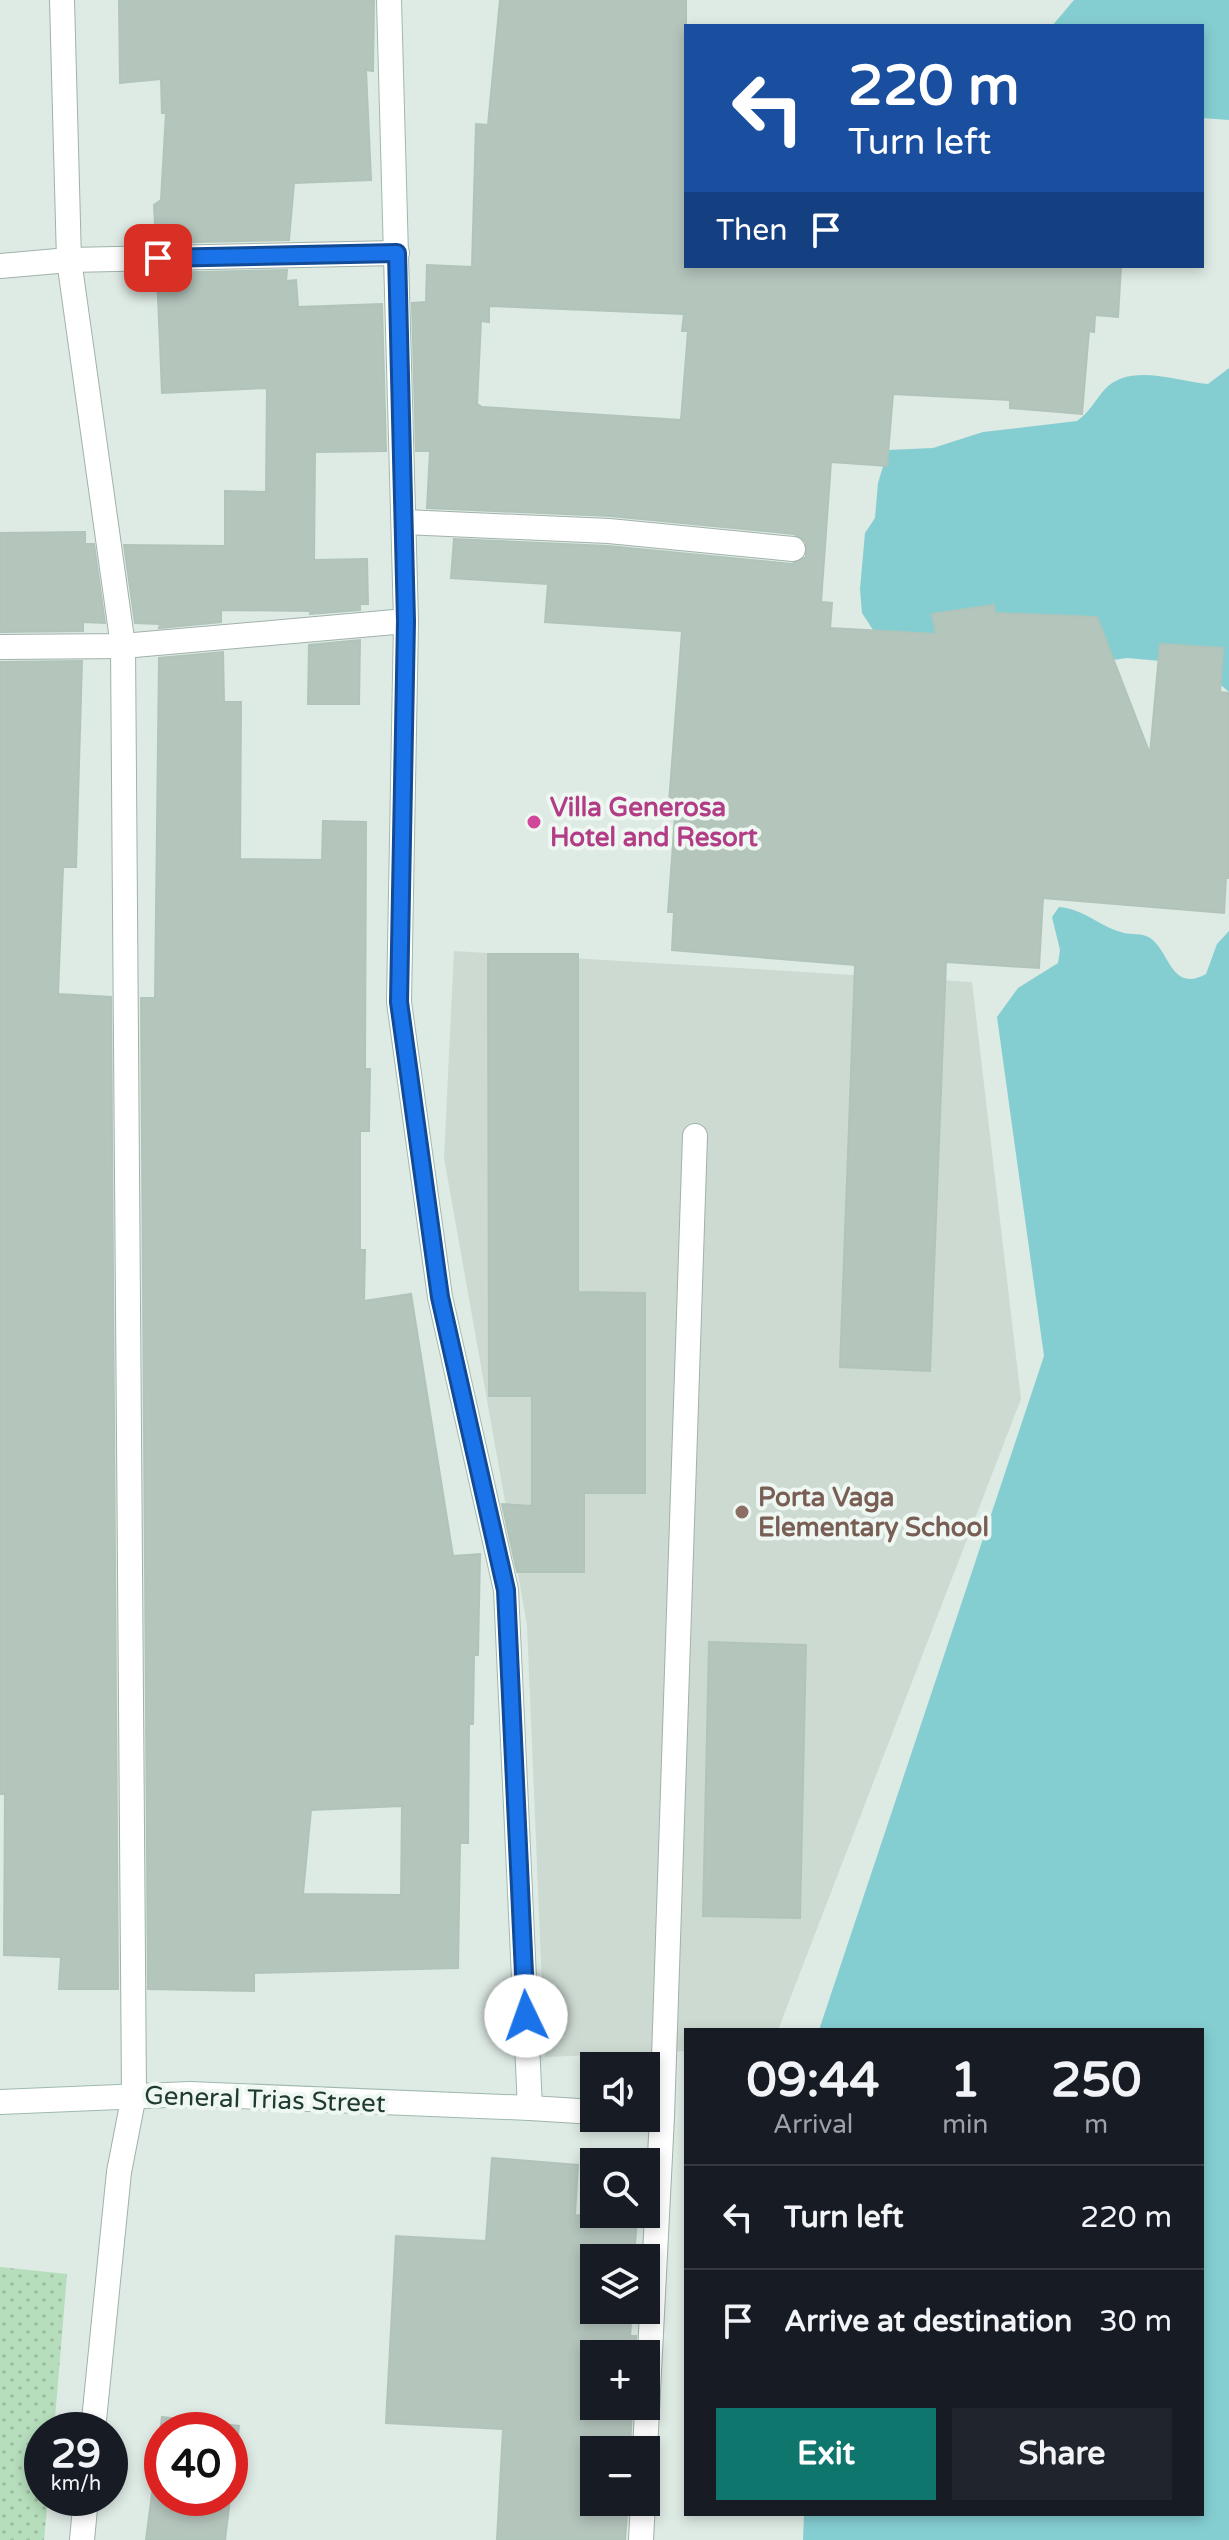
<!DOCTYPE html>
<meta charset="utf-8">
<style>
:root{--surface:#171b24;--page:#20242c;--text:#f1f3f6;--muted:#9ea1a6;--line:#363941;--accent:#0f766e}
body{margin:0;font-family:"Varela Round",sans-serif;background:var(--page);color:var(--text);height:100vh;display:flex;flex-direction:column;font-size:30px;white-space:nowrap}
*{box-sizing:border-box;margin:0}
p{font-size:26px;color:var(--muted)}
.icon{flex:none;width:44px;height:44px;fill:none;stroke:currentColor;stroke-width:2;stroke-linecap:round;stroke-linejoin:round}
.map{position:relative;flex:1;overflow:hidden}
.side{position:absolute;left:684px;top:2028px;width:520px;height:488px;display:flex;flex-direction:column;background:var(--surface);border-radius:0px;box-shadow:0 4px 12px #0003}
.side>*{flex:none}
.guide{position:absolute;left:684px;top:24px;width:520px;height:244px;border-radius:0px;box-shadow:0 4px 12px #0003;background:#1a4fa0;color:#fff;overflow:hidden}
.fabs{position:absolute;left:580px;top:2052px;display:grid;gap:16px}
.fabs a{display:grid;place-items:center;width:80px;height:80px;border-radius:0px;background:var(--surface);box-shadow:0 4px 12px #0003;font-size:40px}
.speed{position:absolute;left:24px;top:2412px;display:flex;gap:16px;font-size:40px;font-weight:700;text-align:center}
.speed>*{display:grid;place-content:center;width:104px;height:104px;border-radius:50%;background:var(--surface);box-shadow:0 4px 12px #0003;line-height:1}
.speed small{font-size:20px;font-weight:400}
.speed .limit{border:12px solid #d22;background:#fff;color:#111}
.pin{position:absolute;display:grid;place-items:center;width:68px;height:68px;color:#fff;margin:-34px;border-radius:16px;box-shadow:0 4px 12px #0006}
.me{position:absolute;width:88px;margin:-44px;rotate:357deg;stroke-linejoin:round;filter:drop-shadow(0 0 6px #0008)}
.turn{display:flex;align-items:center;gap:28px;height:168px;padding:0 32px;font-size:36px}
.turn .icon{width:104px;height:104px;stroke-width:2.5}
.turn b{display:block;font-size:56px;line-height:68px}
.then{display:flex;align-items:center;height:76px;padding:0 32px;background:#0003;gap:16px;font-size:30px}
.eta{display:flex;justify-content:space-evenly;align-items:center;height:136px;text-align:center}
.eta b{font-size:48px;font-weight:700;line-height:56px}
.button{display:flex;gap:16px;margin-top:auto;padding:16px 32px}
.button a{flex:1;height:92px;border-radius:0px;background:var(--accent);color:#fff;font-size:32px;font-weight:700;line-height:92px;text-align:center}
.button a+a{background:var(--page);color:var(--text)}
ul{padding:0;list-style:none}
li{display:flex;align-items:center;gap:24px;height:104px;padding:0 32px;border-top:2px solid var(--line)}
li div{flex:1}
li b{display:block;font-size:30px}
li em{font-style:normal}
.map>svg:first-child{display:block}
.built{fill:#cddad2}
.grass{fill:url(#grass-dots)}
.water{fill:#84ced2}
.building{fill:#b4c5bc;stroke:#b1c4ba;stroke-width:2;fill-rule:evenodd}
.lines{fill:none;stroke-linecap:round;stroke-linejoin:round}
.lane-casing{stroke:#a1b2aa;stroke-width:26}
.street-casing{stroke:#a1b2aa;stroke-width:26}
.secondary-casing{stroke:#9fb9ad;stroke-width:26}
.lane{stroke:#fff;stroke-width:24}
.street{stroke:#fff;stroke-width:24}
.secondary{stroke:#fff;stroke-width:24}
.route-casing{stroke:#114b97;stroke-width:20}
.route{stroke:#1a73e8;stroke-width:14}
.hotel-dot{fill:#d1479c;stroke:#eff7f2;stroke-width:3}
.education-dot{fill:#8d6e63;stroke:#eff7f2;stroke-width:3}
.labels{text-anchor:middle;stroke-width:8;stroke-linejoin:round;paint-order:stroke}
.hotel-label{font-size:26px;font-weight:bold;fill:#b23c85;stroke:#eff7f2;text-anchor:start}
.education-label{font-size:26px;font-weight:bold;fill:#785e54;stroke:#eff7f2;text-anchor:start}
.street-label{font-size:26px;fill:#1f3b30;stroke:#eff7f2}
</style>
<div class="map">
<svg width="1229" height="2540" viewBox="0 0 1229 2540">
<defs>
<pattern id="grass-dots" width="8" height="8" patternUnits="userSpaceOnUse" patternTransform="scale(2)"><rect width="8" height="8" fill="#b6ddbc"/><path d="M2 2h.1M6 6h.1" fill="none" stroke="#9cbfa2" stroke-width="1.8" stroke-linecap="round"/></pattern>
</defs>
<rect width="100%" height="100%" fill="#deeae4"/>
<path class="built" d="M 454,951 L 972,982 L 1021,1399 L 778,2030 L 686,2030 L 686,2051 L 545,2057 L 527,1625 L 444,1158 Z"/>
<path class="grass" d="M 0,2267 L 67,2274 L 54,2430 L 42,2430 L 42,2498 L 48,2498 L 44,2540 L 0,2540 Z"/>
<g class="water">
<path d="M 1074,0 L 1229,0 L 1229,120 L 1202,118 L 1202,26 L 1052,26 Z"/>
<path d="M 1229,368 L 1229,692 L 1208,674 L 1183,663 L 1127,658 L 1078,665 L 877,636 L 862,613 L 860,589 L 865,533 L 875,518 L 878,483 L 888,450 L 933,448 L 983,432 L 1077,421 C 1090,412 1095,400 1105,389 C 1131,362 1178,382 1208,384 Z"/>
<path d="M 1059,907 C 1084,909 1099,926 1121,932 C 1129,935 1138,933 1146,936 C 1169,944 1169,995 1206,974 L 1217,944 L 1229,931 L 1229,2540 L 803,2540 L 804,2514 L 1202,2514 L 1202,2030 L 819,2030 L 1044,1356 L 997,1017 L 1018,988 L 1058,963 L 1060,950 L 1052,917 Z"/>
</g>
<g class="building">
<path d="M 119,0 L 374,0 L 373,71 L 366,70 L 371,180 L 294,183 L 289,240 L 156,243 L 154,205 L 161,200 L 166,113 L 162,113 L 161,79 L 120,83 Z"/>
<path d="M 500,0 L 686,0 L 686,266 L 1121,266 L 1118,317 L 1095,315 L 1094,332 L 1089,331 L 1082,414 L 1010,408 L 1010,400 L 893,394 L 887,466 L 831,462 L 821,602 L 832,603 L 830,628 L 936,634 L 932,614 L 994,605 L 995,613 L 1097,617 L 1150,754 L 1160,644 L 1223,648 L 1220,692 L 1229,693 L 1229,878 L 1226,878 L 1224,913 L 1043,898 L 1039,968 L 946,962 L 930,1371 L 840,1367 L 855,965 L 672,950 L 674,912 L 668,912 L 675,817 L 668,816 L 682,631 L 545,622 L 548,584 L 451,578 L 454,539 L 608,546 L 792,564 L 806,557 L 806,542 L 794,534 L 610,516 L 427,508 L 430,451 L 416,451 L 412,303 L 426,302 L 427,265 L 472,267 L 476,124 L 488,125 ZM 489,306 L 684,314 L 682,331 L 688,331 L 681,420 L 482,407 L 477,404 L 481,321 L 489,322 Z"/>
<path d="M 287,270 L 286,281 L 296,280 L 298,307 L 382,304 L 386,451 L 315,452 L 314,560 L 367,559 L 368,604 L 360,604 L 360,610 L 310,614 L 310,611 L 221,610 L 221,622 L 159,628 L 160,624 L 135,623 L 124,545 L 225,546 L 225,491 L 266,492 L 267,388 L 162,393 L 157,273 Z"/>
<path d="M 85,532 L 85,544 L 94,544 L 105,623 L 83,622 L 83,631 L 0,632 L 0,533 Z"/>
<path d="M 360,640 L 359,704 L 308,704 L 309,645 Z"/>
<path d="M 223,652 L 224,702 L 241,702 L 240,859 L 322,860 L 323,821 L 366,822 L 365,1069 L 370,1069 L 369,1131 L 360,1131 L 360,1250 L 365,1250 L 364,1301 L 411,1294 L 453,1556 L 480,1554 L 478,1655 L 474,1655 L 473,1724 L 469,1724 L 468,1843 L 460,1843 L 458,1968 L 254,1973 L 254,1991 L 148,1989 L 141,998 L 155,998 L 159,658 ZM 402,1806 L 401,1895 L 303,1894 L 311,1810 Z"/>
<path d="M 82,661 L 76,867 L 63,867 L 58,994 L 111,997 L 118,1989 L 59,1989 L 61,1957 L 4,1955 L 5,1794 L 0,1794 L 0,662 Z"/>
<path d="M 488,954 L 578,954 L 578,1292 L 645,1293 L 645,1493 L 584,1493 L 584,1572 L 517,1572 L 502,1504 L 532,1506 L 532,1396 L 489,1396 Z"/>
<path d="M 709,1642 L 806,1645 L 800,1918 L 703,1916 Z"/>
<path d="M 492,2158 L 578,2165 L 575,2215 L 637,2218 L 634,2258 L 594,2258 L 594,2310 L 632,2310 L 630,2336 L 636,2336 L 635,2354 L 594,2354 L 594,2406 L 632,2406 L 630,2450 L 594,2450 L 594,2502 L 628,2502 L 625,2540 L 497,2540 L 503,2429 L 386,2423 L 396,2236 L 486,2241 Z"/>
<path d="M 162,2417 L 239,2426 L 225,2540 L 146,2540 ZM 162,2430 L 230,2430 L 230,2498 L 162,2498 Z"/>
</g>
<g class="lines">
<defs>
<g id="lane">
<path d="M 530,2108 L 594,2112"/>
<path d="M 645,2450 L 662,2117 L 695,1136"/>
<path d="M 641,2540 L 643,2502"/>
</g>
<g id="street">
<path d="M 62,0 L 69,260 L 123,646 L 134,2095 L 119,2172 L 93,2430"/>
<path d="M 0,266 L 69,260 L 397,253"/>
<path d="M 404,522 L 609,531 L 793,549"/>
<path d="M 0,647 L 123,646 L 406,621"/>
<path d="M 82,2540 L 86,2498"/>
</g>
<path id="secondary" d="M 0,2102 L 190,2094 L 530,2108 L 506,1590 L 440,1297 L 399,1002 L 406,621 L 389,0"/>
</defs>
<use href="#lane" class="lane-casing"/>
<use href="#street" class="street-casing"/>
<use href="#secondary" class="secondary-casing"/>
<use href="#lane" class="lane"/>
<use href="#street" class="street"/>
<use href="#secondary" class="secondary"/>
</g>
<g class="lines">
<defs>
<path id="route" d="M 158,258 L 397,253 L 406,621 L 399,1002 L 440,1297 L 506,1590 L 526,2016"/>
</defs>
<use href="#route" class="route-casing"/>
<use href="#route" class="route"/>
</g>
<circle class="hotel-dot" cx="534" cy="822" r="8"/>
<circle class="education-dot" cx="742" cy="1512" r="8"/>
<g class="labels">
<g class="hotel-label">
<text x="550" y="816">Villa Generosa<tspan x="550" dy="30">Hotel and Resort</tspan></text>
</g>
<g class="education-label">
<text x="758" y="1506">Porta Vaga<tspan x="758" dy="30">Elementary School</tspan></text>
</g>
<g class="street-label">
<text transform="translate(265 2099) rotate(2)" y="9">General Trias Street</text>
</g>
</g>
</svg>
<div class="fabs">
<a><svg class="icon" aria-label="sound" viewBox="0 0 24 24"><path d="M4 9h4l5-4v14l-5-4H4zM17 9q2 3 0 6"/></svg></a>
<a><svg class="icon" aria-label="search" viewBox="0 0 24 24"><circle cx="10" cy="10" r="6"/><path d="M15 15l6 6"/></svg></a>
<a><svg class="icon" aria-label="layers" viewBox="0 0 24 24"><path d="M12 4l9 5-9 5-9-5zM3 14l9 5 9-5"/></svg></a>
<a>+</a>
<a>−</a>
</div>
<div class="speed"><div>29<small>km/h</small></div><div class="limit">40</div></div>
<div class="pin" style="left:158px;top:258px;background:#d93025"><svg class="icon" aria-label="arrive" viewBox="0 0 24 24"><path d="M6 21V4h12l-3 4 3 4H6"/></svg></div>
<svg class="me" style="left:526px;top:2016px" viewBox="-20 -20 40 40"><circle r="19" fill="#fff"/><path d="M0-13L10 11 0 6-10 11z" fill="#1a73e8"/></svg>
<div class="guide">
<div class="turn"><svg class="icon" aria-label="left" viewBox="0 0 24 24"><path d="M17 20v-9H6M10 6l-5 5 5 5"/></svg><div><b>220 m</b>Turn left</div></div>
<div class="then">Then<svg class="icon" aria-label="arrive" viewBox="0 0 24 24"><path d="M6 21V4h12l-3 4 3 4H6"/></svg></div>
</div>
<section class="side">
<div class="eta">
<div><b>09:44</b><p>Arrival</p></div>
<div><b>1</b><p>min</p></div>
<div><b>250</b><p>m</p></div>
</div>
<ul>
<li><svg class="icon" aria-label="left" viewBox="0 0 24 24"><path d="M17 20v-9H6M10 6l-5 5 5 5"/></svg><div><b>Turn left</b></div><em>220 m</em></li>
<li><svg class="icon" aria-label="arrive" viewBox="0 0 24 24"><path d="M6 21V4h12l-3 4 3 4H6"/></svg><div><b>Arrive at destination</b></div><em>30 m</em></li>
</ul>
<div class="button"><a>Exit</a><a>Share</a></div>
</section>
</div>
